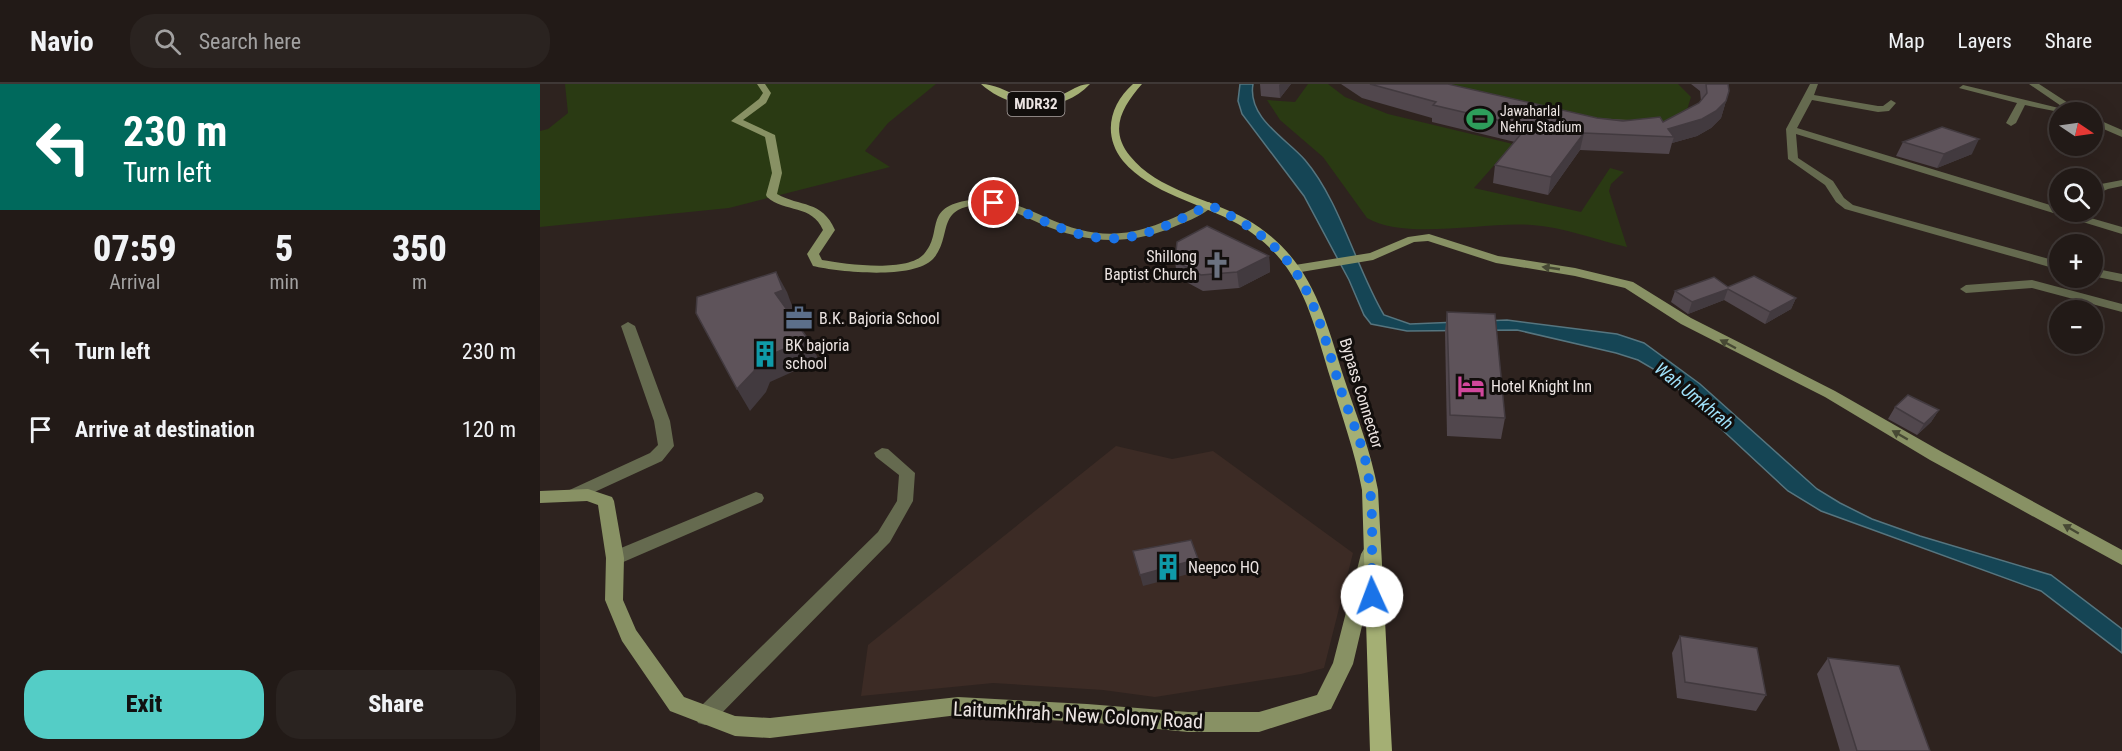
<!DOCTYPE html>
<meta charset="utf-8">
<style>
:root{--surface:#221a17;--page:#2a2320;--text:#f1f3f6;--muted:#a2a1a1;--line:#3f3836;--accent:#54cdc6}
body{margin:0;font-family:"Roboto Condensed",sans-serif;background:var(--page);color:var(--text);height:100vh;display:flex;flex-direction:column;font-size:22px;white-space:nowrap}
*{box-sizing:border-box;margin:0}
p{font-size:20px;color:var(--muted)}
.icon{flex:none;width:33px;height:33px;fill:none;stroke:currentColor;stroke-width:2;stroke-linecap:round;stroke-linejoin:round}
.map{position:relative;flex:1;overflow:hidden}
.details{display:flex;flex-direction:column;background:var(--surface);width:540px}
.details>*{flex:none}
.hud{background:#00695c;color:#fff;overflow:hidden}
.needle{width:39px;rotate:103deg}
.controls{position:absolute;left:1509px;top:18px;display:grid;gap:12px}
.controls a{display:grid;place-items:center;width:54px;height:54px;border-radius:50%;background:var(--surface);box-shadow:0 6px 24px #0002,0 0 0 2px var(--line);font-size:30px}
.pin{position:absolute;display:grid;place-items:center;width:51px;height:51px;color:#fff;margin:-26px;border:3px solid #fff;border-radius:50%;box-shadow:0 2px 6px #0007}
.me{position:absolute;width:66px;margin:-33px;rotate:358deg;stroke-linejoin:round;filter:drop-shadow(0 0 4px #0008)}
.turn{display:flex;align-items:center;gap:21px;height:126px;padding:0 24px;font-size:27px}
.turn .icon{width:78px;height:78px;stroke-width:2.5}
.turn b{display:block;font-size:42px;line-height:51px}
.eta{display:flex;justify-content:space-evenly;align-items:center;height:102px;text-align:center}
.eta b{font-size:36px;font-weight:800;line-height:42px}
.primary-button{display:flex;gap:12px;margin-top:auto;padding:12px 24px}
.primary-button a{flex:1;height:69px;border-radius:24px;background:var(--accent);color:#111;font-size:24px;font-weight:800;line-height:69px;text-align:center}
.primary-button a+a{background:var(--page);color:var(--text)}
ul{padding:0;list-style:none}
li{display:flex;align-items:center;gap:18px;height:78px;padding:0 24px}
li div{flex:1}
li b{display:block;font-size:22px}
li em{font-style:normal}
header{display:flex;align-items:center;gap:36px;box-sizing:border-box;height:84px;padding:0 30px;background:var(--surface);border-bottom:2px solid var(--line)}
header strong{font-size:28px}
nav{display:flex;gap:33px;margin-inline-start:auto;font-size:21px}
.search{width:420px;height:54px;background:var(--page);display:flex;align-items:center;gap:15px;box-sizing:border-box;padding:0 21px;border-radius:24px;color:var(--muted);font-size:22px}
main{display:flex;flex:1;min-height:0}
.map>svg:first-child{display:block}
.built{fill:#3c2b25}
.green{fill:#2a3a13}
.water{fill:#154555;stroke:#56757f;stroke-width:1.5}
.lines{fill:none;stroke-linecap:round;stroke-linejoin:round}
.street{fill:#656a4f;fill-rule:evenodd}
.secondary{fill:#889164;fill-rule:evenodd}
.primary{fill:#a4af74;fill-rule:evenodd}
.wall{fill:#51474d}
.shaded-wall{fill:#423a3f}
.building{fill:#5e535a;stroke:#423a3f;stroke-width:1.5}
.oneway{fill:#474934}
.route{stroke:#1a73e8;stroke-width:10;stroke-dasharray:0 18}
.labels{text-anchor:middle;stroke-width:6;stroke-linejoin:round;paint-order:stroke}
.far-poi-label{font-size:14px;fill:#ece4e2;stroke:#120e0c;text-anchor:start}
.shield{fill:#120e0c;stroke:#aba4a2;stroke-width:1.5}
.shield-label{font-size:15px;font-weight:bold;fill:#ece4e2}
.poi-label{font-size:16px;fill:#ece4e2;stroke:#120e0c;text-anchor:start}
.street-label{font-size:16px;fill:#ece4e2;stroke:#120e0c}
.water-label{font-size:18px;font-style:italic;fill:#a0e2fb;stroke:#120e0c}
.near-street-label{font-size:20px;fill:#ece4e2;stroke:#120e0c}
</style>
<header>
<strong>Navio</strong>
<div class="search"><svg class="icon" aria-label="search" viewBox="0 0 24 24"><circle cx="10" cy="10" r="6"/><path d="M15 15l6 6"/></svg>Search here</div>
<nav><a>Map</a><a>Layers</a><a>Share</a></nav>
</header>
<main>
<section class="details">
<div class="hud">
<div class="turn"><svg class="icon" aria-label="left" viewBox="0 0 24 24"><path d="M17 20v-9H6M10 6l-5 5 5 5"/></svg><div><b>230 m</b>Turn left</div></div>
</div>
<div class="eta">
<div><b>07:59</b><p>Arrival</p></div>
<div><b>5</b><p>min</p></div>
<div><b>350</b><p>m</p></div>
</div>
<ul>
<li><svg class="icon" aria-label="left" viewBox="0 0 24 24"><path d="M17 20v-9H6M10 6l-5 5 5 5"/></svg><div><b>Turn left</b></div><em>230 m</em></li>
<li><svg class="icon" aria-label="arrive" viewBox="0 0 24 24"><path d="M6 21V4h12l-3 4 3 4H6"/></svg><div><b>Arrive at destination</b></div><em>120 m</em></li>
</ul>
<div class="primary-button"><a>Exit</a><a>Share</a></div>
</section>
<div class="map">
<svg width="1582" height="667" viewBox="0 0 1582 667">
<rect width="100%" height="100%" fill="#2e231f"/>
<path class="built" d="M 576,362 L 632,375 L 673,367 L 813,469 L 784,584 L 761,590 L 615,613 L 563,606 L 453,599 L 321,612 L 328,561 Z"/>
<g class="green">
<path d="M 25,0 L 396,0 L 348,39 L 325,67 L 350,83 L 189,124 L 0,143 L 0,47 L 8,45 L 28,29 Z"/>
<path d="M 768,0 L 788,0 L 805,13 L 848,30 L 973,60 L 934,104 L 1041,128 L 1070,84 L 1084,88 L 1071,100 L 1069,107 L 1087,163 C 1057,156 1023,143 992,141 C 946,137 867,157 827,134 L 783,73 L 740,36 L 727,16 L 755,18 Z"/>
<path d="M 868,0 L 1138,0 L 1151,13 L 1147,26 L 1121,41 L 1098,45 Z"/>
</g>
<path class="water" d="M 700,0 L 713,0 C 707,34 747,55 765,76 C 800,117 816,184 844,231 L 870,240 L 967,236 L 1077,250 L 1104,259 L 1160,300 L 1277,405 L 1300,419 L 1332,435 L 1380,452 L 1511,491 L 1582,545 L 1582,569 L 1501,507 L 1281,427 L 1248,407 L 1122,290 L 1098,276 L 1076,269 L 977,246 L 867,247 L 831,240 L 824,231 L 809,196 L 764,112 L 702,30 L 698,17 Z"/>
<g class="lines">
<g class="street">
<path d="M 1270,0 L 1278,0 L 1274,11 L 1338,22 L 1343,22 L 1351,16 L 1356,19 L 1349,27 L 1338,28 L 1272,16 L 1257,44 L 1520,124 L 1520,128 L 1530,128 L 1582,143 L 1582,150 L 1256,50 L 1258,74 L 1293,97 L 1304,114 L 1313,121 L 1520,178 L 1520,186 L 1305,125 L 1296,118 L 1285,101 L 1248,75 L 1246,45 Z"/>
<path d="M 1489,0 L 1499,0 L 1542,28 C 1524,30 1507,26 1485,21 L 1476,39 L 1471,42 L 1466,39 L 1477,19 L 1419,4 L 1423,1 L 1527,26 Z"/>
<path d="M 1552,33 L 1582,46 L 1582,53 L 1552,40 Z"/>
<path d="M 1582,96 L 1582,102 L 1568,105 L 1552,112 L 1552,104 L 1561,100 Z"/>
<path d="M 1552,184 L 1582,190 L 1582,198 L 1552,192 Z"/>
<path d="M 1492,196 L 1582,220 L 1582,228 L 1492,204 L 1426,209 L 1420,205 L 1426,201 Z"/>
<path d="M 88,238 L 95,242 L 130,337 L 134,362 L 122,377 L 35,417 L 23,417 L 21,413 L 23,409 L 110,369 L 118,361 L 114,337 L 81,242 Z"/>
<path d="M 342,364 L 348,365 L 375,389 L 373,417 L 350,458 L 172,639 L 165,641 L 158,639 L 155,632 L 158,625 L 338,448 L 357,417 L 359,391 L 336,373 L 334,369 Z"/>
<path d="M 216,408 L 222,410 L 224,414 L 222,418 L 81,479 L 75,481 L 69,479 L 66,474 L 69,469 Z"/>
</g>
<g class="secondary">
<path d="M 217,0 L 225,0 L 231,9 L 226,19 L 203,36 L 235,51 L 242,89 L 237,110 C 260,123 282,116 295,146 L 279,170 L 282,176 C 305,180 367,189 384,170 C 404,148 382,123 430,116 C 457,111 482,123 505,133 C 570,163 604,149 665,119 L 669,118 L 674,121 C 663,132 641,140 626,146 C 582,162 542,158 499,139 C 479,130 460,120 438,121 C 395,124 413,153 393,175 C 373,196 299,188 273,182 L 267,170 L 283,146 C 272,120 245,129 227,113 L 226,111 L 232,89 L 225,53 L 191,37 L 219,15 L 223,9 Z"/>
<path d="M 889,150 L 958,172 L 1035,184 L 1093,198 L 1151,234 L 1295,307 L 1402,368 L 1582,466 L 1582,481 L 1390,376 L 1285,313 L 1141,240 L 1085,204 L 1035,192 L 956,179 L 888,157 L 874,158 L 833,176 L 755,189 L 749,185 L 755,181 L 830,169 L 868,153 Z"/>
<path d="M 48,405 L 72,413 L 74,417 L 84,474 L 83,516 L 96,546 L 144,613 L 195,632 L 230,634 L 418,613 L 547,620 L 648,628 L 719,628 L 777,611 L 793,579 L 821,470 L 824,465 L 830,463 L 836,465 L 839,470 L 813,580 L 791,625 L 719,648 L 648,648 L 547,638 L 418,631 L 230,654 L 195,652 L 130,627 L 82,557 L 65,516 L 66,474 L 58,421 L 47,417 L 0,419 L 0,407 Z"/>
</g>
<g class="primary">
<path d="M 441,0 C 461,0 477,16 498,17 C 521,18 532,0 550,0 C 521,31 471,27 441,0 Z"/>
<path d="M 593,0 L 602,0 C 583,22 568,45 590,72 C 617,106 670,115 706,135 C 772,173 784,231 805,297 C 817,333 831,368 838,406 L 852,667 L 830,667 L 822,406 C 815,368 802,333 791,296 C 771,232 762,177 698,140 C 661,119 611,110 583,77 C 562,51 570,20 593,0 Z"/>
</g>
</g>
<g class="wall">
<path d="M 720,0 L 751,0 L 740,14 L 721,12 Z"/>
<path d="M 801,0 L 908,0 L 1057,34 L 1123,38 L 1159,19 L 1161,17 L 1160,7 L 1151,0 L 1188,0 L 1189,7 L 1181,34 L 1171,44 L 1157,52 L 1132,59 L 1129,70 L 1040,66 L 1008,111 L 953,99 L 955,81 L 975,58 L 892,38 L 892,34 L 822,14 Z"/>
<path d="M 1363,58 L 1432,70 L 1397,84 L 1356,72 Z"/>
<path d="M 729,172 L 730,188 L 699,204 L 663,207 L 637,193 L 635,177 Z"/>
<path d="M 1188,203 L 1256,214 L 1251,225 L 1225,240 L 1184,216 L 1148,230 L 1131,218 L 1135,207 Z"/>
<path d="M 907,228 L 965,334 L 961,355 L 907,352 L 905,248 Z"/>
<path d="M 1355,323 L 1399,326 L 1391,338 L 1377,351 L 1348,335 Z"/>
<path d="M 1140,552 L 1226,611 L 1216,627 L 1137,614 L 1132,569 Z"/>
<path d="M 1288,574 L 1390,667 L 1300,667 L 1277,590 Z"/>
</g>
<g class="shaded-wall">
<path d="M 740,0 L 751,0 L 740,14 L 739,1 Z"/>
<path d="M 1189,7 L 1181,34 L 1171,44 L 1157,52 L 1132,59 L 1134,53 L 1128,45 Z"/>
<path d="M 1044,49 L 1040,66 L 1008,111 L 1011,93 Z"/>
<path d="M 1439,55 L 1432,70 L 1397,84 L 1404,70 Z"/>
<path d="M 729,172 L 730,188 L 699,204 L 697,188 Z"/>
<path d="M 236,188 L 247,208 L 254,227 L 246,230 L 235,209 Z"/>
<path d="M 1188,205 L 1184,216 L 1148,230 L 1152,218 Z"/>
<path d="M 1256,214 L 1251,225 L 1225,240 L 1230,228 Z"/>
<path d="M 268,255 L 279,276 L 230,298 L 226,308 L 210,327 L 197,305 L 218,276 Z"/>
<path d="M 1399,326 L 1391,338 L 1377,351 L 1384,340 Z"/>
<path d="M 658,475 L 660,487 L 603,502 L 600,491 Z"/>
</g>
<g class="building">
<path d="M 830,0 L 908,0 L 1057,34 L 1083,37 L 1120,33 L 1123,38 L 1159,19 L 1167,9 L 1166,0 L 1188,0 L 1189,7 L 1186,17 L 1176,27 L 1162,35 L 1128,45 L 1134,53 L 1044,49 L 1011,93 L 955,81 L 987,43 L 893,21 L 896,18 Z"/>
<path d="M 1402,43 L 1439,55 L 1404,70 L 1363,58 Z"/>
<path d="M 667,142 L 729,172 L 697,188 L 661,191 L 635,177 L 637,158 Z"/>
<path d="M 236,188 L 243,206 L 235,209 L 268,255 L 218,276 L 214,287 L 197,305 L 156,229 L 157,213 Z"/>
<path d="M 1214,192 L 1256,214 L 1230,228 L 1188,205 L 1152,218 L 1135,207 L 1174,193 L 1188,203 Z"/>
<path d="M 907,228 L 955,230 L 965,334 L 910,331 Z"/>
<path d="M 1368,311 L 1399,326 L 1384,340 L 1355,323 Z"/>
<path d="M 651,456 L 658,475 L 600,491 L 593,467 Z"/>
<path d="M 1140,552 L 1217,564 L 1226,611 L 1145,598 Z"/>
<path d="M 1288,574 L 1359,582 L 1390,667 L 1317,667 Z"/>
</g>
<defs><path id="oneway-solid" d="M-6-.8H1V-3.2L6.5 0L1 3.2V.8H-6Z" transform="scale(1.5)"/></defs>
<g class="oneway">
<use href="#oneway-solid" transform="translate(1011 184) rotate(-172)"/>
<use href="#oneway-solid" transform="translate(1188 260) rotate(-152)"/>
<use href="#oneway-solid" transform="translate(1360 351) rotate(-150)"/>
<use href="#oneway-solid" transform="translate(1531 445) rotate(-150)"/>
</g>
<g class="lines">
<path class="route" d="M 454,119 C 479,124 499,136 523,145 C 582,167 617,147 669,121 C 760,163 771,207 798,297 C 807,326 821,354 827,384 C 835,426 831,469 832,512"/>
</g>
<defs>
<symbol id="stadium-bare" viewBox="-9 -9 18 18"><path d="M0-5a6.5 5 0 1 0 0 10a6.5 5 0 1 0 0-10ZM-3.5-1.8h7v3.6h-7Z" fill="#2e9e5b" stroke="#120e0c" stroke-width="2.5" paint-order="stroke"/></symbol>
<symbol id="church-bare" viewBox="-9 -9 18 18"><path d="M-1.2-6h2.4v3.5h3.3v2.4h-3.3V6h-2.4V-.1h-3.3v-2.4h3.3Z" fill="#6b7280" stroke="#120e0c" stroke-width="2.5" paint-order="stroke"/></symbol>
<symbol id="office-bare" viewBox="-9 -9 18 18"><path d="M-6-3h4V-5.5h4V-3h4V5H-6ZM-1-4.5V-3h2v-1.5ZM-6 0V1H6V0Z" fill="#5c6f8a" stroke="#120e0c" stroke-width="2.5" paint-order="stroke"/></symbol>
<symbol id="building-bare" viewBox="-9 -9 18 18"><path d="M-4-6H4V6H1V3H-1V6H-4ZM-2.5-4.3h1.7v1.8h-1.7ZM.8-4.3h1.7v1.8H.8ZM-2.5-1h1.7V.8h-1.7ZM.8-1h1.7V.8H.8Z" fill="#0f9aa8" stroke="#120e0c" stroke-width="2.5" paint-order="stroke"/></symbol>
<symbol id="hotel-bare" viewBox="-9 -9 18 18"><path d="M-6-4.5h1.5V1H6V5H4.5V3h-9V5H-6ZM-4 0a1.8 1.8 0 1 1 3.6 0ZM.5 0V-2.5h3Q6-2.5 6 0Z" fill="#d1479c" stroke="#120e0c" stroke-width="2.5" paint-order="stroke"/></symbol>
</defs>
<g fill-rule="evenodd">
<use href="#stadium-bare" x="921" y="16" width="38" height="38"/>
<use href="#church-bare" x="658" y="162" width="38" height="38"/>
<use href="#office-bare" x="240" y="215" width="38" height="38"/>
<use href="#building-bare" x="206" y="251" width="38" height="38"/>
<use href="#hotel-bare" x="912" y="283" width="38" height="38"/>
<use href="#building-bare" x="609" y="464" width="38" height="38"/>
</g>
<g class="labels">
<g class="far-poi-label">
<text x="960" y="32">Jawaharlal<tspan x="960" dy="16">Nehru Stadium</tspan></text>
</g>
<rect class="shield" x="467.5" y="8" width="57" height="24" rx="4.5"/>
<g class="shield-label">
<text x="496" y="25">MDR32</text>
</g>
<g class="poi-label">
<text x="657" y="178" text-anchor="end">Shillong<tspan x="657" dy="18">Baptist Church</tspan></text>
<text x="279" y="240">B.K. Bajoria School</text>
<text x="245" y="267">BK bajoria<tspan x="245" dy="18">school</tspan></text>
<text x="951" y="308">Hotel Knight Inn</text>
<text x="648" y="489">Neepco HQ</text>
</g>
<g class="street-label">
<text transform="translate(822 309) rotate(73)" y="6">Bypass Connector</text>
</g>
<g class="water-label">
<text transform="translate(1154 312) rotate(39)" y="6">Wah Umkhrah</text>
</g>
<g class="near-street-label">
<text transform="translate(538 631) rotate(3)" y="7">Laitumkhrah - New Colony Road</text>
</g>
</g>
</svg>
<div class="controls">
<a><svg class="needle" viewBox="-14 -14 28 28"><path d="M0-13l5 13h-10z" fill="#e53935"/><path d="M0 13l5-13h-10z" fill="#a2a1a1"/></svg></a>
<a><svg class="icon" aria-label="search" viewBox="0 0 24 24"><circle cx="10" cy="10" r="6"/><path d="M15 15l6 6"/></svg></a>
<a>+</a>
<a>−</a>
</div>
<div class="pin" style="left:454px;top:119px;background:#d93025"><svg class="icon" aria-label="arrive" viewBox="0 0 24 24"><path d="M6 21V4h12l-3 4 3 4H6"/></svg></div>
<svg class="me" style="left:832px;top:512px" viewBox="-20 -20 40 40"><circle r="19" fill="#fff"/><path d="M0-13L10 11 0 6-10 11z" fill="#1a73e8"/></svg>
</div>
</main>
